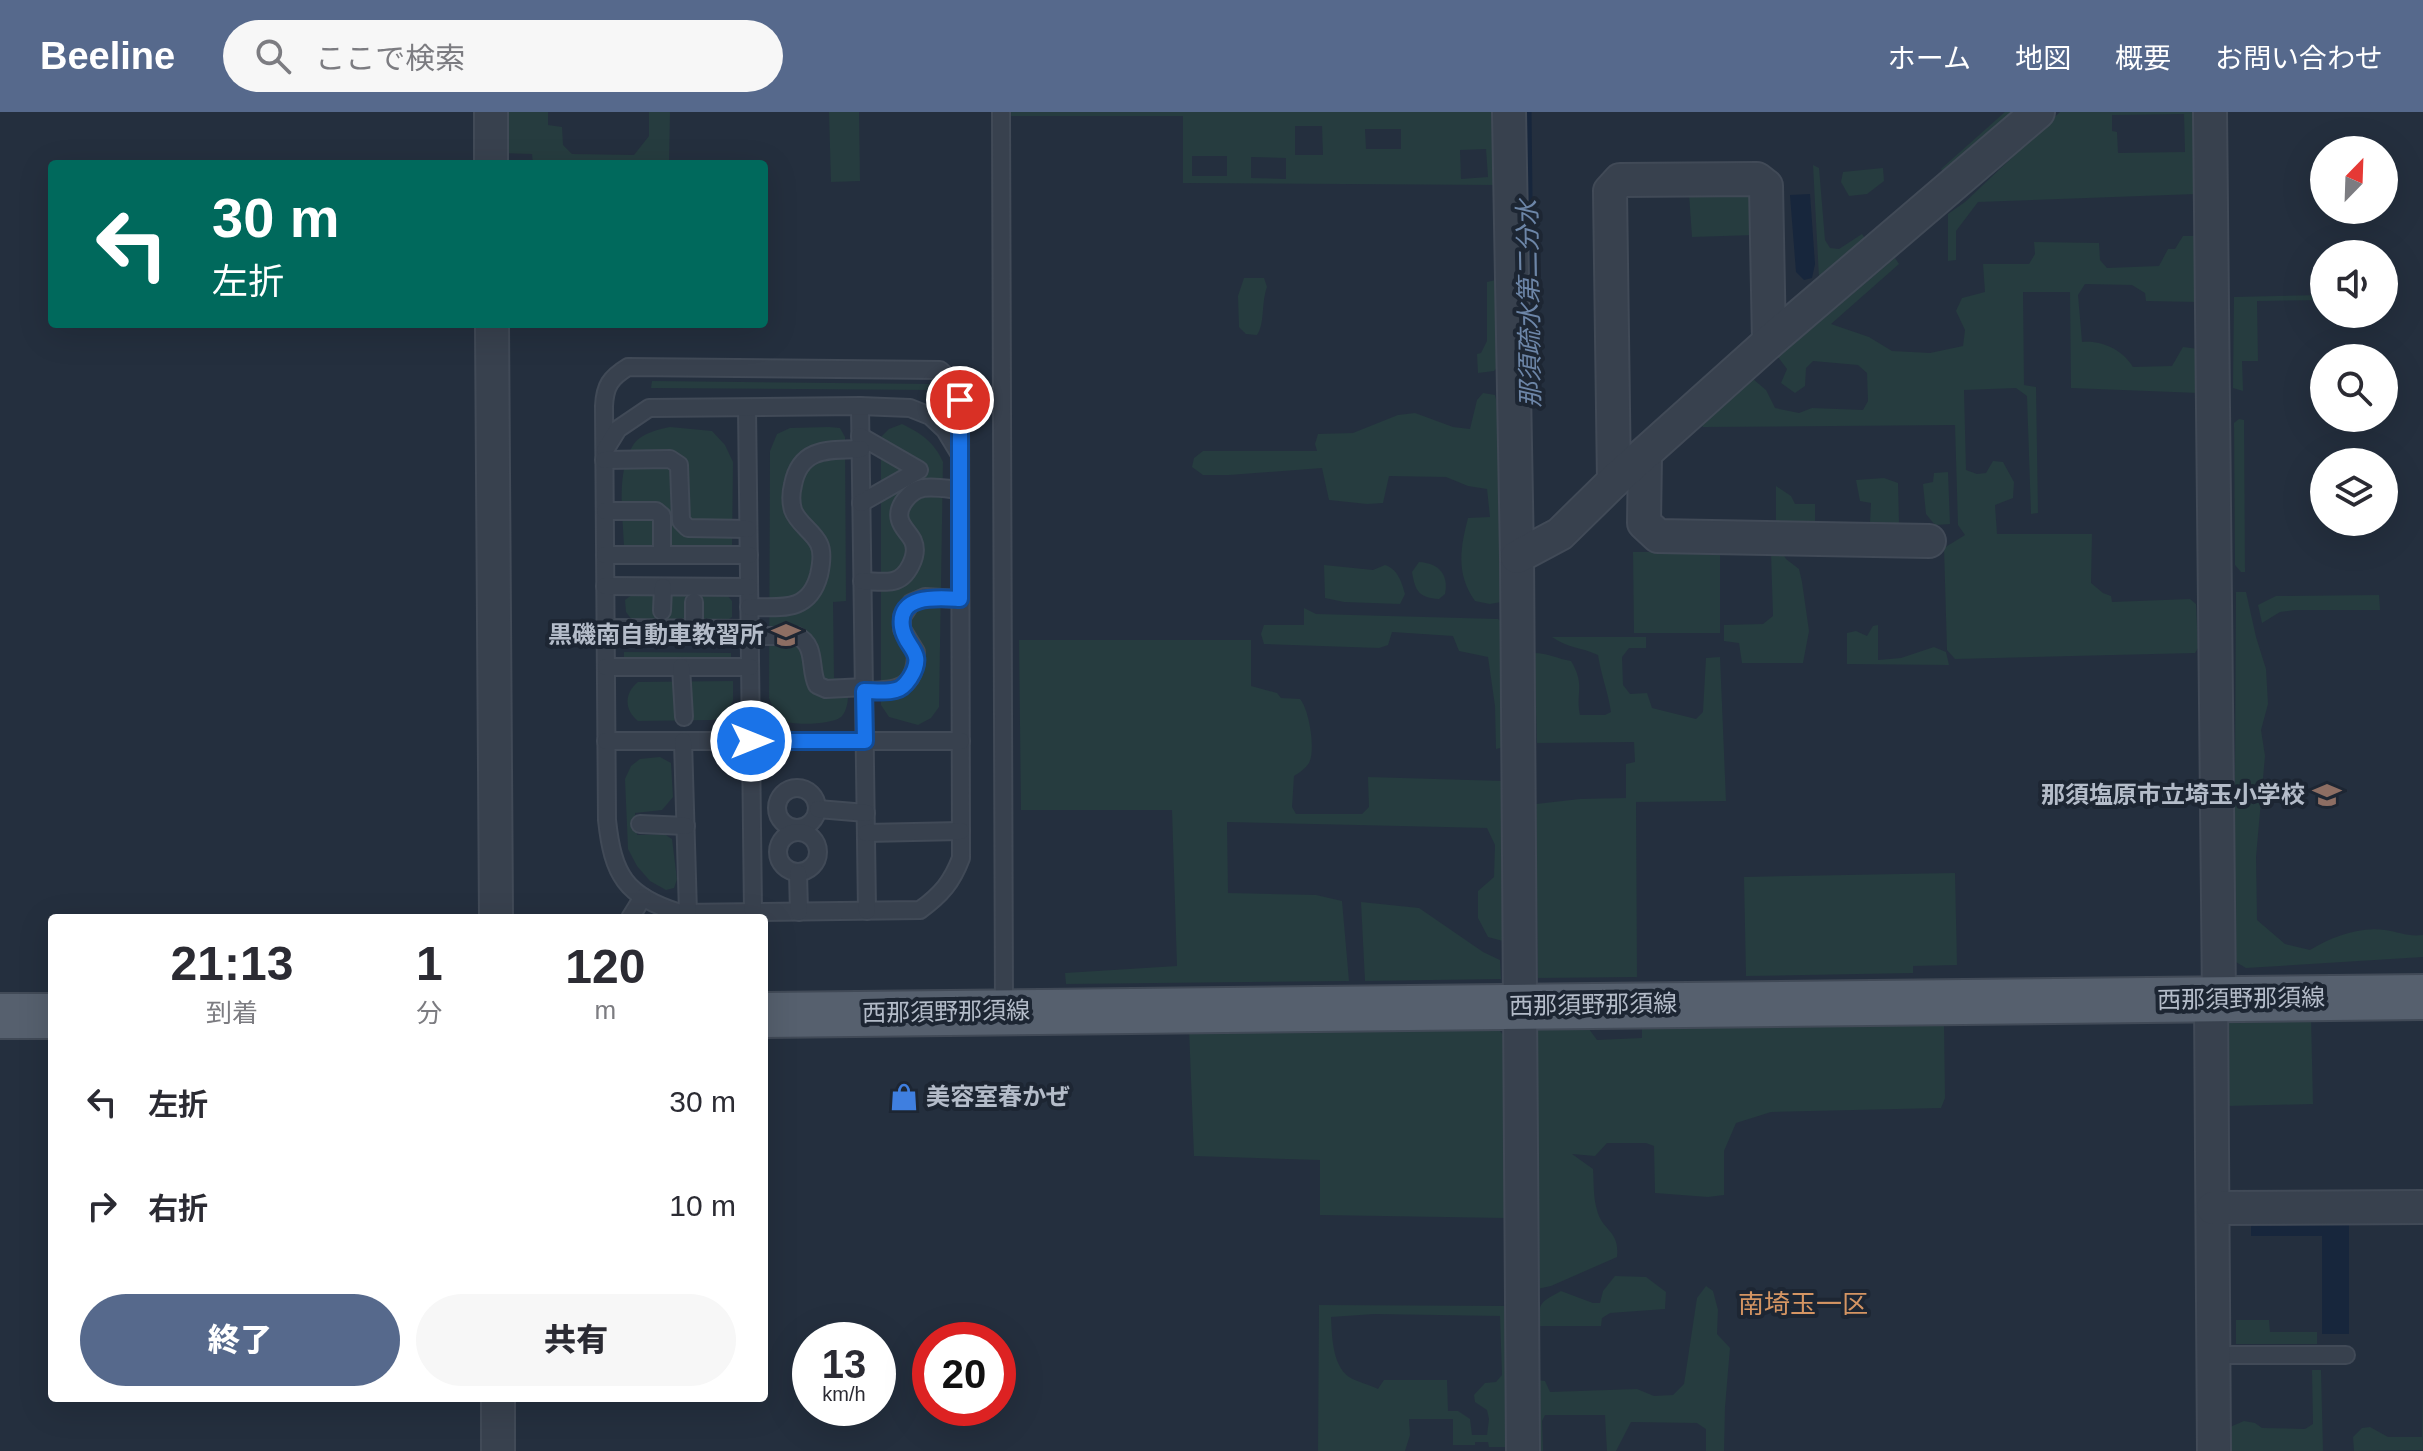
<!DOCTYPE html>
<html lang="ja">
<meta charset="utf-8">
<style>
:root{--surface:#fff;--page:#f7f7f7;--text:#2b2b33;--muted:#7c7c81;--accent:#56698c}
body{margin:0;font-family:Arial,"Noto Sans JP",sans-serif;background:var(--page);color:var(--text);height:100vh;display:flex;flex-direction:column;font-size:30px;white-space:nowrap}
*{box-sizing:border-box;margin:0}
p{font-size:26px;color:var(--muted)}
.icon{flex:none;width:44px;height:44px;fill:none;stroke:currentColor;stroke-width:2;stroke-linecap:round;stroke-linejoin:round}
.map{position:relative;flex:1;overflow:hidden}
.panel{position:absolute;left:48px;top:802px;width:720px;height:488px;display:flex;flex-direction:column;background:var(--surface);border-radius:8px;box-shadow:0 8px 32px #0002}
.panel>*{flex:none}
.top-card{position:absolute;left:48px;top:48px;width:720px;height:168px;border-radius:8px;box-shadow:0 8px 32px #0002;background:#00695c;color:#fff;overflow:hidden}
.needle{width:52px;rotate:23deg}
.controls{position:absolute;left:2310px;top:24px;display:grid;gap:16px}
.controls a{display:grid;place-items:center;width:88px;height:88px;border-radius:50%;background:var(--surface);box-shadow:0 8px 32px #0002;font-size:40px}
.speed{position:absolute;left:792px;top:1210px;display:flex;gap:16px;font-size:40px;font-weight:700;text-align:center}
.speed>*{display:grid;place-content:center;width:104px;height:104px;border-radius:50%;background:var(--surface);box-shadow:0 8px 32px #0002;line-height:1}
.speed small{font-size:20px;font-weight:400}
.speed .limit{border:12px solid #d22;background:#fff;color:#111}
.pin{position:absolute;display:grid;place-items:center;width:68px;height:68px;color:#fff;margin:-34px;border:4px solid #fff;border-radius:50%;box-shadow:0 2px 8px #0007}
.me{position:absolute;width:88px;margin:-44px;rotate:90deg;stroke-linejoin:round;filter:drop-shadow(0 0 6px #0008)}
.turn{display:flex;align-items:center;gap:28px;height:168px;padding:0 32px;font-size:36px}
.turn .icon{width:104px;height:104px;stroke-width:2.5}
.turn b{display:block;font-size:56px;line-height:68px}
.eta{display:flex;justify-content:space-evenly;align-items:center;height:136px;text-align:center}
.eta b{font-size:48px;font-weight:800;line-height:56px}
.button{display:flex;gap:16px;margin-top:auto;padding:16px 32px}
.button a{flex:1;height:92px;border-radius:48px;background:var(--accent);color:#fff;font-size:32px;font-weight:800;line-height:92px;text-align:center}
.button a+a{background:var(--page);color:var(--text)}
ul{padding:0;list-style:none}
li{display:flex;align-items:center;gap:24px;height:104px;padding:0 32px}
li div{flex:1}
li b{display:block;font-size:30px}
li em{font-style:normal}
header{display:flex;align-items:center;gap:48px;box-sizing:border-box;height:112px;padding:0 40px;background:var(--accent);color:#fff}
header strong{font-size:38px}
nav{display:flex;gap:44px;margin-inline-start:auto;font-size:28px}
.search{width:560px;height:72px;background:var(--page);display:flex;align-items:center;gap:20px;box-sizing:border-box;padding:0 28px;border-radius:44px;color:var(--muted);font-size:30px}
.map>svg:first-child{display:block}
.green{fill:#263c3f;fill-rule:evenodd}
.water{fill:#17263c}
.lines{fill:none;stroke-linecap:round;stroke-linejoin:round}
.stream{stroke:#17263c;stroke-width:9}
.lane-casing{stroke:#414a57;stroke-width:20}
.street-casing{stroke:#414a57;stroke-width:36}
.primary-casing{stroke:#414a57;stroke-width:48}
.lane{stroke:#38414e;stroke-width:16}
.street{stroke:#38414e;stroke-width:32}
.primary{stroke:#56606e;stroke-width:44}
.route-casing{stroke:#114b97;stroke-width:20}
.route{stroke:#1a73e8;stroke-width:14}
.labels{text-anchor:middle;stroke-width:8;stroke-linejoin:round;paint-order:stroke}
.poi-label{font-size:24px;font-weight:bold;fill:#b4bcc9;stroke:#1d2633;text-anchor:end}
.street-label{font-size:24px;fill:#b4bcc9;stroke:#1d2633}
.water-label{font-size:26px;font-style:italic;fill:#6d86a8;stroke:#1d2633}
.neighbourhood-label{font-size:26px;fill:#d59563;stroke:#1d2633}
</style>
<header>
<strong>Beeline</strong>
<div class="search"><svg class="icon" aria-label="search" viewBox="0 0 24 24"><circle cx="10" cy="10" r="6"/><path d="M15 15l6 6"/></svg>ここで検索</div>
<nav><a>ホーム</a><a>地図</a><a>概要</a><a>お問い合わせ</a></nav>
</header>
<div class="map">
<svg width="2423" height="1339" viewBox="0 0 2423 1339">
<rect width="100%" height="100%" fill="#242f3e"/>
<g class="green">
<path d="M 499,0 L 548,0 L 548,13 L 562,15 L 563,33 L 572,42 L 634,43 L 649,24 L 649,0 L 670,0 L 669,52 L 533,52 L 532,42 L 500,41 Z"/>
<path d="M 829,0 L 859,0 L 860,69 L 831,70 Z"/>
<path d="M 1010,0 L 1497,0 L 1496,73 L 1183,71 L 1183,4 L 1010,4 ZM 1295,14 L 1322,14 L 1323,43 L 1295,43 ZM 1365,17 L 1401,17 L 1401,37 L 1366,37 ZM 1486,37 L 1488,65 L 1461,67 L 1460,38 ZM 1192,44 L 1227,44 L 1227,64 L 1192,64 ZM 1251,45 L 1286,46 L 1286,67 L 1251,66 Z"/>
<path d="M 2005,0 L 2017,0 L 1947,64 L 1941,57 Z"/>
<path d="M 2060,0 L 2196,0 L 2196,82 L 1978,90 L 1956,119 L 1956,148 L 1948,149 L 1948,102 L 1965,90 ZM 2184,2 L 2185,40 L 2118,41 L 2117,20 L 2112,19 L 2112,3 Z"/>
<path d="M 1813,53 L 1819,56 L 1825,128 L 1830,136 L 1839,137 L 1862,122 L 1866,128 L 1819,166 Z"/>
<path d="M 1883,56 L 1884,69 L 1867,82 L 1849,84 L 1841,70 L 1843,60 Z"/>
<path d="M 1749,80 L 1755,90 L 1755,123 L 1692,125 L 1689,82 Z"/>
<path d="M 2183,124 L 2194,124 L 2197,128 L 2198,190 L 2146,189 L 2145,181 L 2132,173 L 2085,172 L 2078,183 L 2082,230 C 2102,228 2123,238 2133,255 L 2172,254 L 2183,235 L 2198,237 L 2199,281 L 2071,276 L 2070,180 L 2023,180 L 2024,273 L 2036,275 L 2038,401 L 2031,402 L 2027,284 L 2016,276 L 1964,278 L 1966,358 L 1977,362 L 1986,361 L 1993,349 L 2003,350 L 2014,370 L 2013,386 L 1995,393 L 1997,422 L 2092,422 L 2091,471 L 2103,481 L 2111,484 L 2112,490 L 2190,487 L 2196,492 L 2198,536 L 2195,541 L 1955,547 L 1947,538 L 1944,436 L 1965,423 L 1958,413 L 1955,313 L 1703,315 L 1701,312 L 1753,267 L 1766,278 L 1775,296 L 1799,301 L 1812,296 L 1863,298 L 1868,289 L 1867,261 L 1858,253 L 1813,249 L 1806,256 L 1805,274 L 1795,281 L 1781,271 L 1787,257 L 1778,245 L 1895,146 L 1899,152 L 1831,212 L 1869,225 L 1892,239 L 1930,241 L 1963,234 L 1965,218 L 1956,199 L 1962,186 L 1985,180 L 1983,152 L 2029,152 L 2035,142 L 2034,130 L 2099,131 L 2100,148 L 2107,156 L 2159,154 L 2168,137 L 2175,137 Z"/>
<path d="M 1244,166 L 1264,166 L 1267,175 C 1261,191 1265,212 1257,223 L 1246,222 L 1239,215 L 1238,184 Z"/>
<path d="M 1500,167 L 1499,253 L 1494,259 L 1478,261 L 1477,242 L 1481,241 L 1487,229 L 1487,170 Z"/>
<path d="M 2324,183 L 2324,188 L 2257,189 L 2258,249 L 2242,249 L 2243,279 L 2233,276 L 2234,185 Z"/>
<path d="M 652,269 L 931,272 L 931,278 L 651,276 Z"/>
<path d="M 1483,281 L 1495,283 L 1499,299 L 1501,490 L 1490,492 L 1475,489 C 1456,462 1460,437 1468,406 L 1490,405 L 1487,377 L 1468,374 L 1446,365 L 1389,364 L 1383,391 L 1367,392 L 1329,388 L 1322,356 L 1229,363 L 1203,363 L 1192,355 L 1194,346 L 1203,339 L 1317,339 L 1315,332 L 1318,322 L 1353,321 L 1398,303 L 1415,301 L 1453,315 L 1470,317 L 1477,288 Z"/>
<path d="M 2239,307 L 2244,308 L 2245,460 L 2241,460 L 2235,453 L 2234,311 Z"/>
<path d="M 902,312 C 921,321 934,330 943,350 L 939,595 L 931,606 L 918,613 L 889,605 L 881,593 L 881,325 L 889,317 Z"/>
<path d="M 670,315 L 712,319 L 725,333 L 733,350 L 732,437 L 624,435 C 623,404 616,363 632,335 C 639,322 656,318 670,315 Z"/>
<path d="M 829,315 L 840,316 L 845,325 L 846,489 L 833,490 L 834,566 L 848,567 C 848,579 850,594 842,604 C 834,613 791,614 781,608 C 775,603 772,593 769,586 L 770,339 L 777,322 L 790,316 Z"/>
<path d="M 1948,360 L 1950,412 L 1935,413 L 1926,402 L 1923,372 L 1933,370 L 1934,361 Z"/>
<path d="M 1884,366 L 1898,371 L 1899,411 L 1870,412 L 1871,391 L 1860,389 L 1856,368 Z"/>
<path d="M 1776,374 L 1791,384 L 1795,392 L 1815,392 L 1815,414 L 1776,413 Z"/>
<path d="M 1633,440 L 1720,440 L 1720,521 L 1634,521 Z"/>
<path d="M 1782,440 L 1786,447 L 1799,457 L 1802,470 L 1809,519 L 1803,551 L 1742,551 L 1739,531 L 1724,529 L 1724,513 L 1763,512 L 1773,504 L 1771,441 Z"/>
<path d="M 1419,450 C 1439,451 1449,463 1445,482 L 1439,487 C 1419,486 1415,479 1412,460 Z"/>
<path d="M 1324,453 L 1373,458 L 1385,453 C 1398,457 1402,471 1405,482 L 1400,492 L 1344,490 L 1325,486 Z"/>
<path d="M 2236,480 L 2246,480 L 2256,525 L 2266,557 L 2268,592 L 2261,618 L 2265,644 L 2256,745 L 2257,808 L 2285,832 L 2310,838 C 2331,825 2360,814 2385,818 C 2399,820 2408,825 2423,823 L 2423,845 L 2246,856 L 2236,850 L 2234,841 Z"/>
<path d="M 633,482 L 726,482 L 732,489 L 732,505 L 726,509 L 632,508 L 626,500 L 625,488 Z"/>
<path d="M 2379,483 L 2380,498 L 2295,498 L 2280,500 L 2262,511 L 2258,493 L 2276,484 Z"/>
<path d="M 1304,496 L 1316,502 L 1498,507 L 1504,512 L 1504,635 L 1496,637 L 1495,594 L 1488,545 L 1459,539 L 1453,524 L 1392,520 L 1388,533 L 1379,536 L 1264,532 L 1261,522 L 1264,513 L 1304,513 Z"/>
<path d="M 1878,513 L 1878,548 L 1901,546 L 1934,535 L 1946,540 L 1949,553 L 1847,552 L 1847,521 L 1856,519 L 1867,524 L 1873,514 Z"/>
<path d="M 625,524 L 732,525 L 732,530 L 625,529 Z"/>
<path d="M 1552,525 L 1646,525 L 1646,536 L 1629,536 L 1622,545 L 1623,573 L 1630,582 L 1647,581 L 1652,596 L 1696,607 L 1703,600 L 1706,546 L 1720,545 L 1726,689 L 1636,690 L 1637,865 L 1538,866 L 1536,692 L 1580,687 L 1626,686 L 1626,652 L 1635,650 L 1634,630 L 1537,631 L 1534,541 C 1548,541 1558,547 1571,549 C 1586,574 1575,581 1580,603 L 1605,603 L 1611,600 C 1608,580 1601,563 1598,543 C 1581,535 1567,536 1552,525 Z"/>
<path d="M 1019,528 L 1251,528 L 1251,574 L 1277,581 L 1281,586 L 1300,587 C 1309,597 1316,638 1309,651 C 1306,656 1299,661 1294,664 L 1292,695 L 1296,702 L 1362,702 L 1369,695 L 1368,665 L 1503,669 L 1503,829 L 1488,825 L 1478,806 L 1478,779 L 1494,765 L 1495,733 L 1487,716 L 1227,710 L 1228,781 L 1316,783 L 1342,789 L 1349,869 L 1066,872 L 1065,861 L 1177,854 L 1172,698 L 1021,698 Z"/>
<path d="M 624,540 L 731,541 L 731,546 L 624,545 Z"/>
<path d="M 733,569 L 733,589 L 722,606 L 712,608 L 638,609 C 624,598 624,581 638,570 Z"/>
<path d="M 660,645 L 671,651 L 673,685 L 662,698 L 635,701 L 637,723 L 664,722 L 672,727 L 677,767 L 674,776 L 666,778 L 650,769 L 637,754 L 628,737 L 625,667 L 631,654 L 640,647 Z"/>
<path d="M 1955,761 L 1957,853 L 1913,854 L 1913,861 L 1746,864 L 1744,765 Z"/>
<path d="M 1361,790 L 1419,796 L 1483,840 L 1500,848 L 1501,867 L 1365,869 Z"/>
<path d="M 2311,904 L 2313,992 L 2228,994 L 2226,914 L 2232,905 Z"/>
<path d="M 1944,911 L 1945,986 L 1941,996 L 1771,1000 L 1736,1011 L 1724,1039 L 1724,1083 L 1708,1085 L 1655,1081 L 1654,1034 L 1646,1031 L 1607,1031 L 1595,1044 L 1572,1042 L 1593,1057 C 1594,1070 1593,1085 1597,1098 C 1602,1119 1620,1118 1617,1145 L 1551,1174 L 1537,1177 L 1538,917 L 1544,913 L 1586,913 L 1597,928 L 1642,926 L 1642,914 Z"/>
<path d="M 1495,912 L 1503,923 L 1506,1106 L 1320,1103 L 1320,1048 L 1194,1044 L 1189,916 Z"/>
<path d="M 1615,1164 L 1646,1165 L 1666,1180 L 1665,1197 L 1610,1201 L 1602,1206 L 1601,1214 L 1539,1214 C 1538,1190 1541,1190 1561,1179 L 1593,1191 L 1600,1191 L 1603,1179 Z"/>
<path d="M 1706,1174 L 1713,1179 L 1718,1198 L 1717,1222 L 1730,1236 L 1725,1295 L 1724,1339 L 1706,1339 L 1706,1317 L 1697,1311 L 1631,1310 L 1616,1339 L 1607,1339 L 1605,1303 L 1545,1303 L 1542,1309 L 1543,1339 L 1537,1339 L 1537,1268 L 1545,1269 L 1550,1280 L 1637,1277 L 1654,1284 L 1673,1283 L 1684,1272 L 1697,1186 Z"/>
<path d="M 1319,1193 L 1510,1194 L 1510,1335 L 1489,1335 L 1488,1330 L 1475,1330 L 1475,1333 L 1453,1333 L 1453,1307 L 1409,1307 L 1410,1323 L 1405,1339 L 1318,1339 ZM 1374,1202 L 1500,1204 L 1502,1263 L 1496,1270 L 1485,1271 L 1474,1283 L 1475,1290 L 1487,1298 L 1489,1307 L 1487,1323 L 1472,1323 L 1470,1307 L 1458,1299 L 1448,1299 L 1447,1268 L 1384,1268 L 1378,1277 C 1370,1273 1355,1269 1349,1265 C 1332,1253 1332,1223 1331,1205 Z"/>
<path d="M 2236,1208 L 2269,1208 L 2270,1220 L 2317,1220 L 2317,1232 L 2236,1232 Z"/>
<path d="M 2312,1258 L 2321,1258 L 2323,1339 L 2230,1339 L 2230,1315 L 2244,1309 L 2255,1311 L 2262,1316 L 2305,1317 L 2313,1312 Z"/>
<path d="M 2422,1265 L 2423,1338 L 2354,1339 L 2353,1325 L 2362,1316 L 2370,1315 L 2388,1325 L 2422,1325 Z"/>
</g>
<g class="water">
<path d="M 1810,82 L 1815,152 L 1812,166 L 1804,168 L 1796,160 L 1790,83 Z"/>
<path d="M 2251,1112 L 2349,1112 L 2349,1222 L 2322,1222 L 2322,1124 L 2251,1124 Z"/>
</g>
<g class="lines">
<path class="stream" d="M 1527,0 L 1530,261"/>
<defs>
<g id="lane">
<path d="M 1001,0 L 1004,898"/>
<path d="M 628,255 L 940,258 L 953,270 L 960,288 L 961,746 C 952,770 941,783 920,798 L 680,801 C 625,784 613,763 607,708 L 604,294 C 605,274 610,266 628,255 Z"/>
<path d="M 860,294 L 867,799"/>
<path d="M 747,296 L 753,800"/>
<path d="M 860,324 L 919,358 L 861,391"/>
<path d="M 605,338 L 618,317 L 649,296 L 860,294 L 910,296 L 930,304 L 945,318 L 959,341"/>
<path d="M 604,348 L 670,347 L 679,353 L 681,409 L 688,416 L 748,417"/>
<path d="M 605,399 L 656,399 L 662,404 L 662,443"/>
<path d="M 605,443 L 749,443"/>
<path d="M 862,469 C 872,469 884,471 893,469 C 908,466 919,442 913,429 C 910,422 902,416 900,408 C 896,395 910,378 923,376 C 934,374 949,377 960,378"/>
<path d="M 605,474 L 749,475"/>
<path d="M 694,490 L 694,517"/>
<path d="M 749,495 C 781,495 809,501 819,463 C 821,454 823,440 819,432 C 813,419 798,412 793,398 C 791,391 791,381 793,373 C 800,335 829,338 861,337"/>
<path d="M 662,499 L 663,475"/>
<path d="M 605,516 L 750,517"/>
<path d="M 750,524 L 797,524 C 817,533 809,557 817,573 L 826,577 L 864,575"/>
<path d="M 606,555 L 750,555"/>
<path d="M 681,555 L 684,605"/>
<path d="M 864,579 C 895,578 916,579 916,540 L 902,517 L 902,505 L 911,491 L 925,485 L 960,487"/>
<path d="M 606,629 L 961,629"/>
<path d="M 683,629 L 688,801"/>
<circle cx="797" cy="696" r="20"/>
<path d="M 818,697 L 866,701"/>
<path d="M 640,712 L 686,714"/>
<circle cx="798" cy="740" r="20"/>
<path d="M 866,721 L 961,719"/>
<path d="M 798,761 L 799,800"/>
<path d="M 630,806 L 643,785"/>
<path d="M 2214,1243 L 2346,1243"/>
</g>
<g id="street">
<path d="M 491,0 L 491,52"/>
<path d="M 1509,0 L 1517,445 L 1523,1339"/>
<path d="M 2210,0 L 2219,887"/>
<path d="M 492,212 L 496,806"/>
<path d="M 1645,342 L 1644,411 L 1658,424 L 1929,429"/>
<path d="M 1614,369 L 1610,79 L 1620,68 L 1757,67 L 1766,74 L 1769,230"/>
<path d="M 1517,445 L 1560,422 L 1614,369 L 1769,230 L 2038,0"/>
<path d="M 2211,887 L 2214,1339"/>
<path d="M 2213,1096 L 2423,1095"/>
<path d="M 498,1286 L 498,1339"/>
</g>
<g id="primary">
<path d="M 764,903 L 2423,885"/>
<path d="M 0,904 L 52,904"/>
</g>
</defs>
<use href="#lane" class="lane-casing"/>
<use href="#street" class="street-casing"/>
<use href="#primary" class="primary-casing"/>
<use href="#lane" class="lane"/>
<use href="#street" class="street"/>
<use href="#primary" class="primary"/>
</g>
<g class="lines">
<defs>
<path id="route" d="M 751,629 L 865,629 L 864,579 C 874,579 886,581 896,578 C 902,577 906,572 910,566 C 927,539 905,537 902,515 C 897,481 940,486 960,487 L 960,288"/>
</defs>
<use href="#route" class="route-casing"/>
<use href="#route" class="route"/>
</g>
<defs>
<symbol id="school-bare" viewBox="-9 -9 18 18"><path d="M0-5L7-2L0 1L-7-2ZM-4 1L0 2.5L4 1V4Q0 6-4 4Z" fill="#8d6e63" stroke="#1d2633" stroke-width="2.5" paint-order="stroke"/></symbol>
<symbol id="shop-bare" viewBox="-9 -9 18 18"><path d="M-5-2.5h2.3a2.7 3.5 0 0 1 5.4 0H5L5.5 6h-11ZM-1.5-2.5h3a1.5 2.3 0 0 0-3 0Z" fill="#3f7fe0" stroke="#1d2633" stroke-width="2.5" paint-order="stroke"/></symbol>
</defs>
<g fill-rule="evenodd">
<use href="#school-bare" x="766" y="503" width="40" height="40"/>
<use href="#school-bare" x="2307" y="663" width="40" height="40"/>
<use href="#shop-bare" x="884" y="965" width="40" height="40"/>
</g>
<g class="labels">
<g class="poi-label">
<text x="764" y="531">黒磯南自動車教習所</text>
<text x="2305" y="691">那須塩原市立埼玉小学校</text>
<text x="926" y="993" text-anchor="start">美容室春かぜ</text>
</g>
<g class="street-label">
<text transform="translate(2241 887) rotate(-1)" y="8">西那須野那須線</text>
<text transform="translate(1593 893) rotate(-1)" y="8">西那須野那須線</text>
<text transform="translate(946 900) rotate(-1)" y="8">西那須野那須線</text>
</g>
<g class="water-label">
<text transform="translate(1529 192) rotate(-91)" y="9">那須疏水第二分水</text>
</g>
<g class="neighbourhood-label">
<text x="1803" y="1201">南埼玉一区</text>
</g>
</g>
</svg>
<div class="controls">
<a><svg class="needle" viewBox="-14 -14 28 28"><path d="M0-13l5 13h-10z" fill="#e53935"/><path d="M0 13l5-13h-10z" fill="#7c7c81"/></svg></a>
<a><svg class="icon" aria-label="sound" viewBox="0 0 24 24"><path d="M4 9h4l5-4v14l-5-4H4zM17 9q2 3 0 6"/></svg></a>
<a><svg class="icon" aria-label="search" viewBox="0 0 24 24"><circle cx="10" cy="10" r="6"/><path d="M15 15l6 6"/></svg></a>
<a><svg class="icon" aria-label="layers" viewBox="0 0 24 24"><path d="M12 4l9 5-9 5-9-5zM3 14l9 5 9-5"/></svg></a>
</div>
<div class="speed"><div>13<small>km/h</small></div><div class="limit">20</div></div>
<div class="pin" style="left:960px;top:288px;background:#d93025"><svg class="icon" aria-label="arrive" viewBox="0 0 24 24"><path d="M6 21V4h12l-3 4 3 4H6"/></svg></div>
<svg class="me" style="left:751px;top:629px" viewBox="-20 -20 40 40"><circle r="17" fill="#1a73e8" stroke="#fff" stroke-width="3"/><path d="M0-11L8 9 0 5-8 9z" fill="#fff"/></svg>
<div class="top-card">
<div class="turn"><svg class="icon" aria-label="left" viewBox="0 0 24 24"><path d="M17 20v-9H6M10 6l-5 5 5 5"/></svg><div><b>30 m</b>左折</div></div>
</div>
<section class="panel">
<div class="eta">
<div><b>21:13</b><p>到着</p></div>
<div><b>1</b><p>分</p></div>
<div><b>120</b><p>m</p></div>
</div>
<ul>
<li><svg class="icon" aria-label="left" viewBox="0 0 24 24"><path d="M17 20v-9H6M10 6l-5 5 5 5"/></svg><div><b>左折</b></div><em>30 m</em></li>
<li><svg class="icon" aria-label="right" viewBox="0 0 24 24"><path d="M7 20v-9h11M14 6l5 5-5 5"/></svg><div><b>右折</b></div><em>10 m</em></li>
</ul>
<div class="button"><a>終了</a><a>共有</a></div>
</section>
</div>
